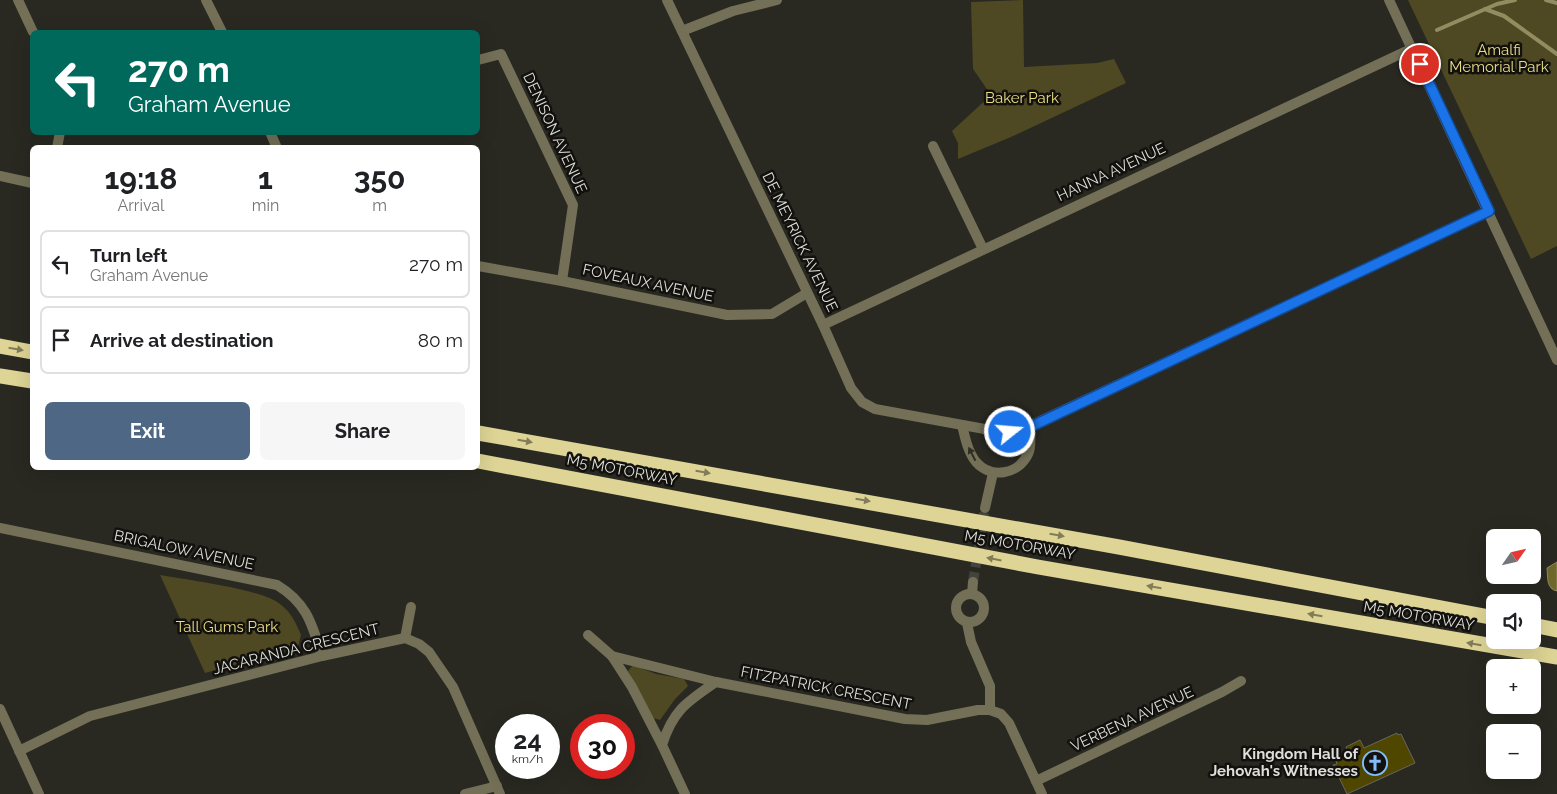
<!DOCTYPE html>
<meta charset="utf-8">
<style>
:root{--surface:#fff;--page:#f6f6f6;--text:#202124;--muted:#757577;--line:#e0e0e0;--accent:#4d6785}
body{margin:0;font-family:Raleway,sans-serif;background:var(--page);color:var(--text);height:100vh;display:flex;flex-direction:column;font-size:19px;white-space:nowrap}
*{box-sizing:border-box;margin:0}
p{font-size:16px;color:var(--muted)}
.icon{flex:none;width:28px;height:28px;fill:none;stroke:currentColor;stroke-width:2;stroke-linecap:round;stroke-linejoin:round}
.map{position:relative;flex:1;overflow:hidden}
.sheet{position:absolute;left:30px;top:145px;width:450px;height:325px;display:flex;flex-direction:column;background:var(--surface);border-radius:8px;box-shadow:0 5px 20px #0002}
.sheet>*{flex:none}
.banner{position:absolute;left:30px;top:30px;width:450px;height:105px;border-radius:8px;box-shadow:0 5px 20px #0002;background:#00695c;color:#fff;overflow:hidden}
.needle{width:32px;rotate:56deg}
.controls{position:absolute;left:1486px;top:529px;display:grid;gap:10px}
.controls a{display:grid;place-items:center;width:55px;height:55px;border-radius:8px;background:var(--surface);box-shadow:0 5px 20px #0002;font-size:25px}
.speed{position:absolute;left:495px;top:714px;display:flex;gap:10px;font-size:25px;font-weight:700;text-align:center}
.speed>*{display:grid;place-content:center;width:65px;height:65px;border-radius:50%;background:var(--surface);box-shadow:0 5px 20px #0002;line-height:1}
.speed small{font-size:12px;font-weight:400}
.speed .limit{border:8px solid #d22;background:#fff;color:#111}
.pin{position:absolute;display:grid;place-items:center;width:42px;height:42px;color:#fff;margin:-21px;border:2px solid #fff;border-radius:50%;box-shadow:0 1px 5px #0007}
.me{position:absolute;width:55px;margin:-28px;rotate:73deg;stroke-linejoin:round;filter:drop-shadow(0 0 4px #0008)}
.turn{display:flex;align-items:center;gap:18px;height:105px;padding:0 15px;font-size:22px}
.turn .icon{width:65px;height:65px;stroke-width:2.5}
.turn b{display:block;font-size:35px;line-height:42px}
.eta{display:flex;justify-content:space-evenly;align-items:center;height:85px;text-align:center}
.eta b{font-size:30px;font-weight:700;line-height:35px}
.cta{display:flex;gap:10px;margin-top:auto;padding:10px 15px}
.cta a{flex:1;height:58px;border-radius:8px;background:var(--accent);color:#fff;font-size:20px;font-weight:700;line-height:58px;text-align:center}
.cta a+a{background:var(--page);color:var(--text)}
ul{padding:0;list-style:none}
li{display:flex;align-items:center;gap:15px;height:68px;margin:0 10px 8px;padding:0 5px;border:2px solid var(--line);border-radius:8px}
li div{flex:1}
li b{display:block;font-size:19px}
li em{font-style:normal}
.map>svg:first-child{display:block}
.green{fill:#4e4922}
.water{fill:#71692b;stroke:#928c60}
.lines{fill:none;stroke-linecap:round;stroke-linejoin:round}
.stream{stroke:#928c60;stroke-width:4}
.building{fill:#4f4700;stroke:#67675f}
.street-tunnel{stroke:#44443e;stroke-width:10;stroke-dasharray:10 5;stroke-linecap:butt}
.street{stroke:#737057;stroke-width:10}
.highway{stroke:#ddd495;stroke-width:15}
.oneway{fill:#827c58}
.oneway2{fill:#2f2e24}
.route-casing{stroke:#114b97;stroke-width:12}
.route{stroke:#1a73e8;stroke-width:9}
.labels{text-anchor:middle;stroke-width:5;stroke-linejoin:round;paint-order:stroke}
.park-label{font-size:15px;fill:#ebde84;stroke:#12110e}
.street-label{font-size:15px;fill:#dfdfda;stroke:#12110e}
.poi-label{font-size:15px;font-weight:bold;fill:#dfdfda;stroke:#12110e;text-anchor:end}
</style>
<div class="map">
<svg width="1557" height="794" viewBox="0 0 1557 794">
<rect width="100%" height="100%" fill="#292922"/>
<g class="green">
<path d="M 1023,0 L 1024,67 L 1097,63 L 1114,59 L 1126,83 L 1011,137 L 958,159 L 958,143 L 952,131 L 991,95 L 973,69 L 971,2 Z"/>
<path d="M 1408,0 L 1557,0 L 1557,246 L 1531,259 Z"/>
<path d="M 160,575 C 187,580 262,589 280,604 C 291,612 296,623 301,635 L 298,647 L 205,673 Z"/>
<path d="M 633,665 L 656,674 L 684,679 L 688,686 L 675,699 L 660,720 L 653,718 L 628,671 Z"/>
</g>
<path class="water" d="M 1557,562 L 1557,591 C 1546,589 1548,577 1547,568 Z"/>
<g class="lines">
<g class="stream">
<path d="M 1546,0 L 1557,3"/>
<path d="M 1485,9 L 1504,16 L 1557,54"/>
<path d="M 1437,30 L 1497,4 L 1515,0"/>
</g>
</g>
<path class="building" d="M 1397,733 L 1398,735 L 1401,734 L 1415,763 L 1347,794 L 1333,765 L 1337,764 L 1336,761 L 1349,755 L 1346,747 L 1360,740 L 1364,748 Z"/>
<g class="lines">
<path class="street-tunnel" d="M 973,582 L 985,508"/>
<g class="street">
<path d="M 18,0 L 33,32"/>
<path d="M 206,0 L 222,32"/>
<path d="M 667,0 L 823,325 L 851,388 L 862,402 L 875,409 L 1001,432 L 1021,430 L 1489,211"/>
<path d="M 1389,0 L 1557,360"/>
<path d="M 682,31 L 733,11 L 777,0"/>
<path d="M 478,60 L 501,54 L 573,205 L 562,281"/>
<path d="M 270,132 L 277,148"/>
<path d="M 933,146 L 983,249"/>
<path d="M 57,148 L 60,132"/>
<path d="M 0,176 L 32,183"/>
<path d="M 478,266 L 562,281 L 727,315 L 772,314 L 807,293"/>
<path d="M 823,325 L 1413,48"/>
<path d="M 962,425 C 965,438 968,452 976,462 C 991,479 1018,475 1028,454 C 1032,446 1030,436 1030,427"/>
<path d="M 985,508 L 993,473"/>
<path d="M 0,528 L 277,585 C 307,603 312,624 322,656"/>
<circle cx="970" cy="608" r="14"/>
<path d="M 972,594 L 973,582"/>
<path d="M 967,623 L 971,642 L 990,686 L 990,710"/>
<path d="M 588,635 L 612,656 L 716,682 L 905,719 L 927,720 L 978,710 L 990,710 L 1001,714 L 1009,723 L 1042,794"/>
<path d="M 405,638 L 411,607"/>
<path d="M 612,656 L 632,687 L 662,745"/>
<path d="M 0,709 L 39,794"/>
<path d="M 19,751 L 90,716 L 322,656 L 405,638 L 419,644 L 429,652 L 453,687 L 500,794"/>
<path d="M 1036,781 L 1222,692 L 1241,681"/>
<path d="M 465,794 L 497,786"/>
<path d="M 685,794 L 662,745 C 673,710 687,702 716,682"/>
</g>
<g class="highway">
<path d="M 0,346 L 32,352"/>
<path d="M 0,376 L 32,381"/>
<path d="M 478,433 L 1119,547 L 1495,618"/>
<path d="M 478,461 L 1038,567 L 1557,657"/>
<path d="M 1532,625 L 1557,630"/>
</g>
</g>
<defs><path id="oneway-solid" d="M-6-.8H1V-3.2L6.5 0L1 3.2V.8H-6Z" transform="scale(1.25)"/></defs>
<g class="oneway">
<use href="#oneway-solid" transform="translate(16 349) rotate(10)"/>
<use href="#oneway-solid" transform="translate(525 441) rotate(10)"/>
<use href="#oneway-solid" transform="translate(703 472) rotate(10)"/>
<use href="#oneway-solid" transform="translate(863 500) rotate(10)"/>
<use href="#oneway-solid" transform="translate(1057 535) rotate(10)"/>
<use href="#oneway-solid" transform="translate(994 559) rotate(-169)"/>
<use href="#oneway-solid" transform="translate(1154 587) rotate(-170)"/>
<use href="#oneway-solid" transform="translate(1315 615) rotate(-170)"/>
<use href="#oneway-solid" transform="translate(1474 644) rotate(-170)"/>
</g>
<use class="oneway2" href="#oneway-solid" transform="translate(972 454) rotate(-117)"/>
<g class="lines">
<defs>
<path id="route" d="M 1010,432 L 1030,427 L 1489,211 L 1420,64"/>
</defs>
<use href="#route" class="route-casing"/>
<use href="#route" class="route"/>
</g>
<defs>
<symbol id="church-ring" viewBox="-11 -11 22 22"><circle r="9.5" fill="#12110e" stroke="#83bcfb" stroke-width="1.5"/><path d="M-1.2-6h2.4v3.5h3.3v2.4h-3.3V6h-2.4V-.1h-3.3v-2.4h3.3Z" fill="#83bcfb"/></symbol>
</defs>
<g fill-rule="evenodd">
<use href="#church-ring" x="1361" y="749" width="28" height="28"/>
</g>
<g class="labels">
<g class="park-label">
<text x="1499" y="55">Amalfi<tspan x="1499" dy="17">Memorial Park</tspan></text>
<text x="1022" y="103">Baker Park</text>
<text x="227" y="632">Tall Gums Park</text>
</g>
<g class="street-label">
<text transform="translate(555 133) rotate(65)" y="5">DENISON AVENUE</text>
<text transform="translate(1111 172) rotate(-25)" y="5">HANNA AVENUE</text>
<text transform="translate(800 242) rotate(64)" y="5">DE MEYRICK AVENUE</text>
<text transform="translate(648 283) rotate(12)" y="5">FOVEAUX AVENUE</text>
<text transform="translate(622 470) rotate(11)" y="5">M5 MOTORWAY</text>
<text transform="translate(1020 545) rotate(10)" y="5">M5 MOTORWAY</text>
<text transform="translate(184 550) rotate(12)" y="5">BRIGALOW AVENUE</text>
<text transform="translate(1419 616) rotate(10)" y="5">M5 MOTORWAY</text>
<text transform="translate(296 649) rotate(-14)" y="5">JACARANDA CRESCENT</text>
<text transform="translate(826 688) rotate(11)" y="5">FITZPATRICK CRESCENT</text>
<text transform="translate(1132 719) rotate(-25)" y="5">VERBENA AVENUE</text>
</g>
<g class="poi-label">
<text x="1358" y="759">Kingdom Hall of<tspan x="1358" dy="17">Jehovah's Witnesses</tspan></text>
</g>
</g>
</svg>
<div class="controls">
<a><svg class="needle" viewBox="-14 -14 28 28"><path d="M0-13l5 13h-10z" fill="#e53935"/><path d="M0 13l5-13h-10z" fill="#757577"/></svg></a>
<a><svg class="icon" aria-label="sound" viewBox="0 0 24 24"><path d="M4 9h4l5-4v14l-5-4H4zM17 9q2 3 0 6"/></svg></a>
<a>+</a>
<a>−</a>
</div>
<div class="speed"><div>24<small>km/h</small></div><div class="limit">30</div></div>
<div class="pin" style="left:1420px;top:64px;background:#d93025"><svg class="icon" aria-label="arrive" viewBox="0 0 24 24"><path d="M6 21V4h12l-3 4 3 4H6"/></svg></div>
<svg class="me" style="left:1010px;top:432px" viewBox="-20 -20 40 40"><circle r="17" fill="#1a73e8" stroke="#fff" stroke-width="3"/><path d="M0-11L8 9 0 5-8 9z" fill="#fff"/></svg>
<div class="banner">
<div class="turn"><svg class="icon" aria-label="left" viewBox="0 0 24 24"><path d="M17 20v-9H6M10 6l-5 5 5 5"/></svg><div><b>270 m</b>Graham Avenue</div></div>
</div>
<section class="sheet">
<div class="eta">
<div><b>19:18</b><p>Arrival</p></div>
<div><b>1</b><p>min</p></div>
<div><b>350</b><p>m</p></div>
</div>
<ul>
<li><svg class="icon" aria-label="left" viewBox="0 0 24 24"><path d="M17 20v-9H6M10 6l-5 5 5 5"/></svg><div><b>Turn left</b><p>Graham Avenue</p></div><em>270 m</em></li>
<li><svg class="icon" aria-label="arrive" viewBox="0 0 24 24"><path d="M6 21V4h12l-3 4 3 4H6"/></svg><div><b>Arrive at destination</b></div><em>80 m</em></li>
</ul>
<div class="cta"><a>Exit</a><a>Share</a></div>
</section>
</div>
